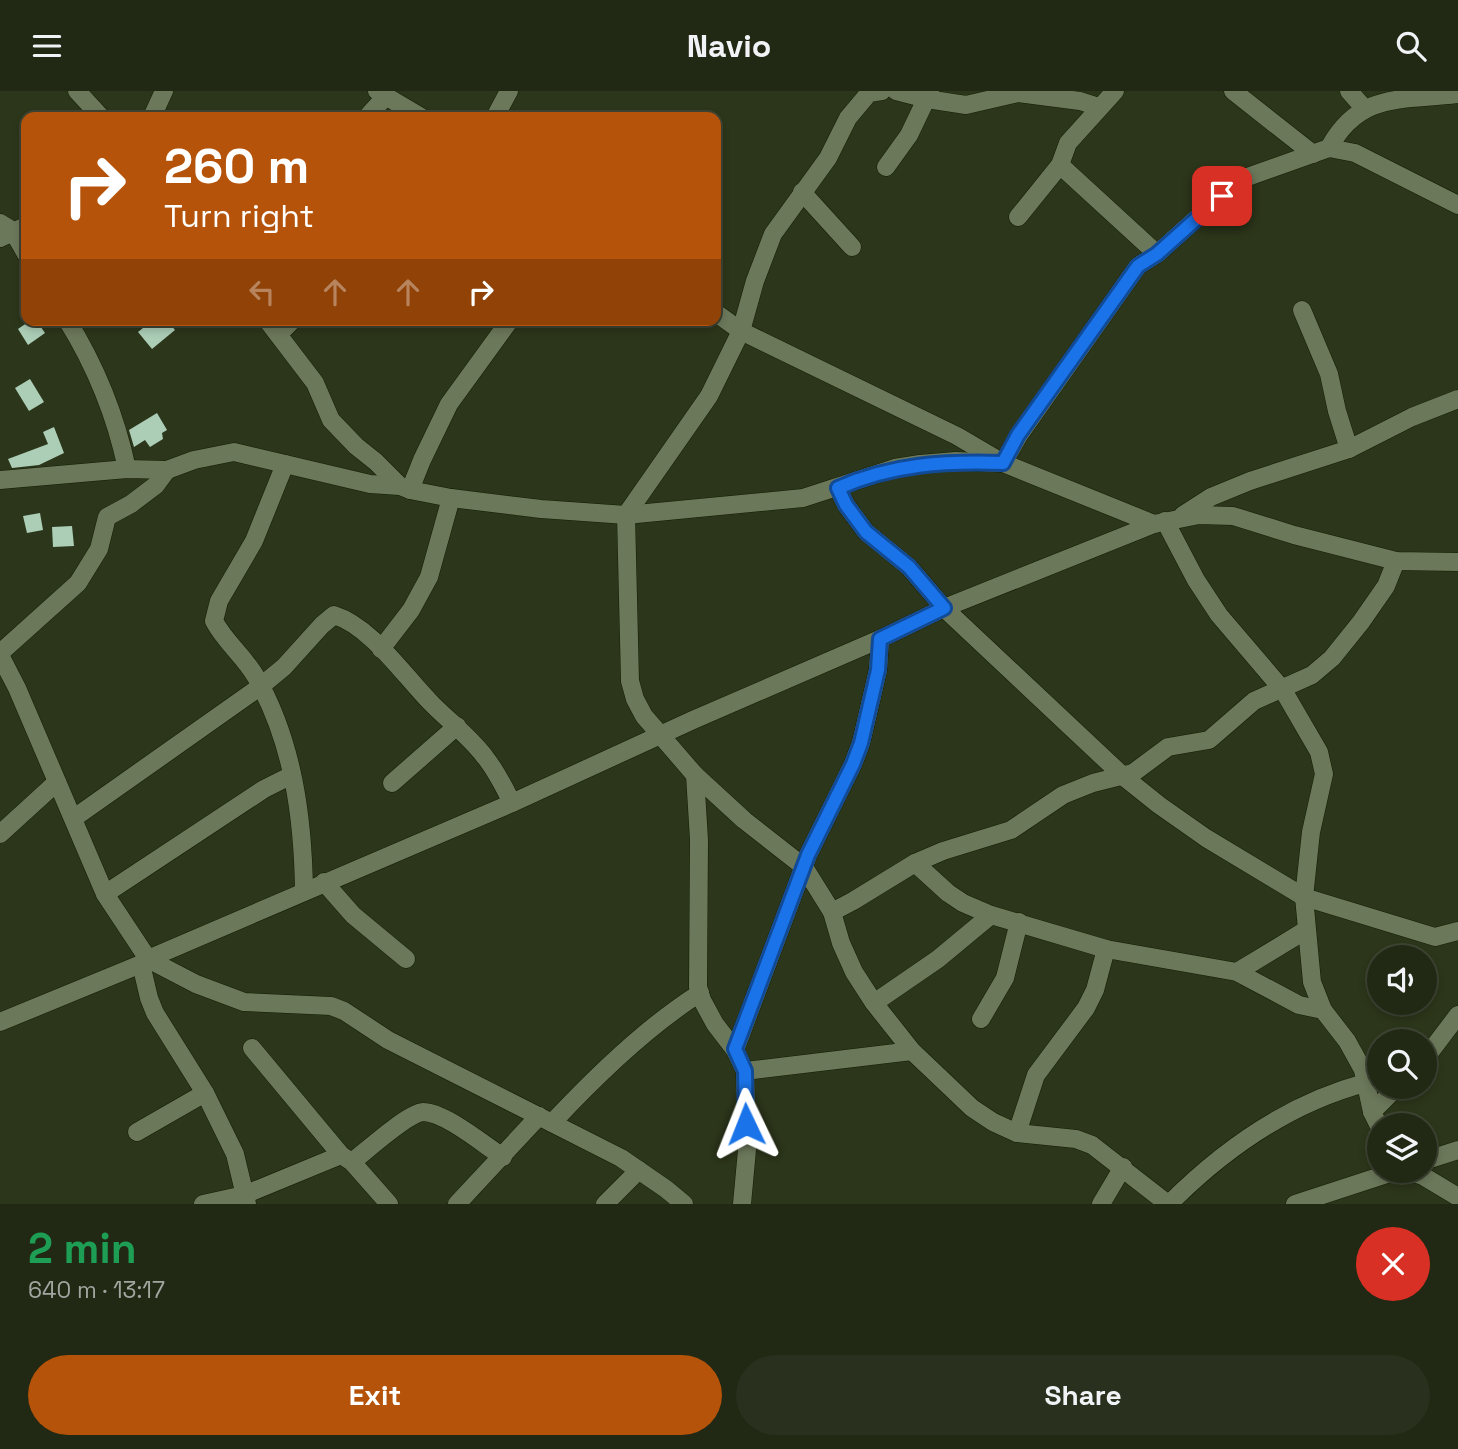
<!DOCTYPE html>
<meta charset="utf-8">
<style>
:root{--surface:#212814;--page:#29301d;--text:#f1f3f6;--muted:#a2a6a0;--line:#3e4434;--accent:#b45309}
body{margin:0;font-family:"Space Grotesk",sans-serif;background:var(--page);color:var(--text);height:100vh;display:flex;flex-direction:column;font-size:26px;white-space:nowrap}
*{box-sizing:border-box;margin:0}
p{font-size:23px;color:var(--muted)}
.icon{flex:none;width:38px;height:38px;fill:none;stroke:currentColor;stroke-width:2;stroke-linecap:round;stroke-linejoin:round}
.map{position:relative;height:1113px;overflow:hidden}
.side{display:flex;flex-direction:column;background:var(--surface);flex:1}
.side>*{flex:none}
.guide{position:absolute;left:21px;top:21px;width:700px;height:214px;border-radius:14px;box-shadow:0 4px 10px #0003,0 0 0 2px var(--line);background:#b45309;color:#fff;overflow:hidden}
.buttons{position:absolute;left:1367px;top:854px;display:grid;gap:14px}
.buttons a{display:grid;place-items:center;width:70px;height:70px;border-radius:50%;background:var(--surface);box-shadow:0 4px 10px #0003,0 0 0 2px var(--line);font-size:35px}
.pin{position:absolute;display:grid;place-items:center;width:60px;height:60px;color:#fff;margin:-30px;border-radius:14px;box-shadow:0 4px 10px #0006}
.me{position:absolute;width:77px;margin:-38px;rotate:358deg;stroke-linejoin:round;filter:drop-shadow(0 0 5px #0008)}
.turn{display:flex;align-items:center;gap:24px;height:147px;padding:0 28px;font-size:32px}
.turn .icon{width:91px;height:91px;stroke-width:2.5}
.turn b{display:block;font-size:49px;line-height:60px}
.lanes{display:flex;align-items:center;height:66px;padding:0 28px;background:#0003;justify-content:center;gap:35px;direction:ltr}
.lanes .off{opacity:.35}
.round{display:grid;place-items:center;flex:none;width:74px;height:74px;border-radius:37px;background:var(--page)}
.headline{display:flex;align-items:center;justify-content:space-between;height:119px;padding:0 28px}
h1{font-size:42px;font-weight:700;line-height:52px;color:#1e9e55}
.cta{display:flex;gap:14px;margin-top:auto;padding:14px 28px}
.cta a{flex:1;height:80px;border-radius:42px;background:var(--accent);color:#fff;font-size:28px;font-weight:700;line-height:80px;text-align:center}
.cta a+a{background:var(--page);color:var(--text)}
header{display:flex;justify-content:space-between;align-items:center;height:91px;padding:0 28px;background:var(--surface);font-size:32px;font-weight:700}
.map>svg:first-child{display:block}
.building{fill:#acceb7}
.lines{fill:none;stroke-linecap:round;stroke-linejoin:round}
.minor-casing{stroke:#141d03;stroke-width:19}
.minor{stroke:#6c785a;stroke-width:18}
.route-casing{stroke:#114b97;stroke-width:18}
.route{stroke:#1a73e8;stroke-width:12}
</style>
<header><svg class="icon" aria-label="menu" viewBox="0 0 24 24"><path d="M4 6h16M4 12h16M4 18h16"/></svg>Navio<svg class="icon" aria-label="search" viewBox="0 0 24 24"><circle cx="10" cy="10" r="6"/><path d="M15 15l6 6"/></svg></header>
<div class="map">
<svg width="1458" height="1113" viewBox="0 0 1458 1113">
<rect width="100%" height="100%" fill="#2c361a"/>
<g class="building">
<path d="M 31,229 L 36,229 L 45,242 L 28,254 L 18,238 Z"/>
<path d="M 153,229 L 167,229 L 175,239 L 152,258 L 138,241 Z"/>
<path d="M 30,288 L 44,311 L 29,320 L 15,297 Z"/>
<path d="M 157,322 L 167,339 L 162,342 L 163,348 L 150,356 L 145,349 L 134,356 L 129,339 Z"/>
<path d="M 54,336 L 64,362 L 39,374 L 12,377 L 8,368 L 48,353 L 43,341 Z"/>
<path d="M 40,422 L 43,439 L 27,442 L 23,425 Z"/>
<path d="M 72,435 L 74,455 L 53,456 L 52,436 Z"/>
</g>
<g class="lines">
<defs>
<g id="minor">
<path d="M 77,0 L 101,26"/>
<path d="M 377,0 L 421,26"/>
<path d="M 896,0 L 927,8 L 966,14 L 1018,2 L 1080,10 L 1099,16"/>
<path d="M 1233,0 L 1313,63"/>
<path d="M 1349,0 L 1364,17"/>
<path d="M 152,26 L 164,0"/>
<path d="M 367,26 L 386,5"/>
<path d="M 495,26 L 509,0"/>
<path d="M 1329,57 L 1355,62 L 1458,114"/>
<path d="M 1060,74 L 1157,163"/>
<path d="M 886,76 L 909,44 L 930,0"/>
<path d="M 802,101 L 852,156"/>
<path d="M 1018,126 L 1060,74 L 1068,52 L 1115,0"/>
<path d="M 0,132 L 13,140 L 26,163"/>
<path d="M 0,147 L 26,135"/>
<path d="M 1302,219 L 1329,283 L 1337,320 L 1349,358"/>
<path d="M 716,222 L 741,240 L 957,345 L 1003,372 L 1154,433"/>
<path d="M 67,229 C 95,274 116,326 127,378"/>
<path d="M 267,229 L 315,292 L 331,329 L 356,355 L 376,371 L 400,395"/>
<path d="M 279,243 L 293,229"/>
<path d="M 285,373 L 254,450 L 219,510 L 214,530 C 225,551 244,565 256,586 C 293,651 303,726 304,800"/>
<path d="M 0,389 L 127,378 L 167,379 L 194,369 L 234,361 L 370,393 L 400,395 L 410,399 L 451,407 L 541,418 L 626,424 L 803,407 L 895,377 L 920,373 L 956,370 L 1003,372 L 1019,344 L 1138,175 L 1157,163 L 1239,89 L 1329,57 C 1360,0 1403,10 1458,3"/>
<path d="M 838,397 L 846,414 L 866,441 L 909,476 L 944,517 L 1124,686 L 1159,714 L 1206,747 L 1304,806 L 1435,846 L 1458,840"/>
<path d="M 410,399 L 422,369 L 449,313 L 510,229"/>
<path d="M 1183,424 L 1211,406 L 1250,390 L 1349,358 L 1412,326 L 1458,308"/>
<path d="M 1165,430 L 1196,489 L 1219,524 L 1283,599 L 1319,661 L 1324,683 L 1311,741 L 1304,806 L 1312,891 L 1323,919 L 1347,950 L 1363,979 L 1372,1021 L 1379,1035"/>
<path d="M 381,558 L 411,519 L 429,486 L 451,407"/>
<path d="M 0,562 L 78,492 L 99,458 L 107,426 L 131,413 L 156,394 L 167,379"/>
<path d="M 0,564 L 17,597 L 105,803 L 148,868 L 196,893 L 244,911 L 331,915 L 344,920 L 388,949 L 621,1067 L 666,1098 L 684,1113"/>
<path d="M 695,684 L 744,729 L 804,776 L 832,821 L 841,852 L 854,881 L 874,912 L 912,960 L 972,1017 L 993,1031 L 1017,1042 L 1076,1048 L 1092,1054 L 1168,1113"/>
<path d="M 392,692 L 457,635"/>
<path d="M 74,727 L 261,595 L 284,576 L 322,534 L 334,524 C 372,536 404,585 432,613 C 450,631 470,646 485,666 C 497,681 504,696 512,712"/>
<path d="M 0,743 L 57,691"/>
<path d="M 915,772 L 948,802 L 963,812 L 991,824 L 1106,858 L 1237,881 L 1299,914 L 1323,919"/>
<path d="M 324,791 L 353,824 L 406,868"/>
<path d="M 105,803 L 264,698 L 292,684"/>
<path d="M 832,821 L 853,810 L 915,772 L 943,760 L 1011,739 L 1063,704 L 1093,692 L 1133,682 L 1168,656 L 1209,649 L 1254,610 L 1312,584 L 1332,567 L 1361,531 L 1386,495 L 1396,470"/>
<path d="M 141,873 L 149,907 L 155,922 L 205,1002 L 235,1063 L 247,1113"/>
<path d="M 1237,881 L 1306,839"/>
<path d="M 874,912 L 938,868 L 991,824"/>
<path d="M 981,928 L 1005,887 L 1019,831"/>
<path d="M 0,931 L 141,873 L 148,868 L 512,712 L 693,629 L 880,548 L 944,517 L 1154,433 L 1199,424 L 1233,425 L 1294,444 L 1396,470 L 1458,471"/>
<path d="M 252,957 L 341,1064 L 352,1071 L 389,1113"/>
<path d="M 735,959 L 808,764 L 853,673 L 861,652 L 878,579 L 880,548"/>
<path d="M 1424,969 L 1458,924"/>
<path d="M 745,980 L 912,960"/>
<path d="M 1372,1021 L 1397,996"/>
<path d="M 552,1032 C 595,986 646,936 700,902"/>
<path d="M 137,1041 L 205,1002"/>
<path d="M 1017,1042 L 1036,984 L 1086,917 L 1095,899 L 1106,858"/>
<path d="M 1424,1070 L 1458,1059"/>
<path d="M 352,1071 C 366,1060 408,1022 423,1021 C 445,1021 484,1054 503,1066"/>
<path d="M 1407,1080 L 1423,1085 L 1458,1106"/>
<path d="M 203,1113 L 244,1104 L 341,1064"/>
<path d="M 457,1113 L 539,1025"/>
<path d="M 605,1113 L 639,1079"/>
<path d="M 742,1113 L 747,1059 L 745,980 L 735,959 L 715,933 L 702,909 L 698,896 L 699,749 L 695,684 L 644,625 L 635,608 L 630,590 L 626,424 L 709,305 L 741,240 L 755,190 L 773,143 L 828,67 L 848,27 L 869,2 L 882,0"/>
<path d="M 1101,1113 L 1123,1076"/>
<path d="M 1169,1113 C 1224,1058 1290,1012 1365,992"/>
<path d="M 1295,1113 L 1396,1080"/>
</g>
</defs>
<use href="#minor" class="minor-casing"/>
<use href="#minor" class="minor"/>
</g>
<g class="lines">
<defs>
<path id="route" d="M 746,1033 L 745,980 L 735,958 L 808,764 L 853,673 L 861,652 L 878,579 L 880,548 L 944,517 L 909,476 L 866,441 L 846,414 L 838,397 C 892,373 945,370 1003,372 L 1018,344 L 1138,175 L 1157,163 L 1222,105"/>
</defs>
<use href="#route" class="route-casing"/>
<use href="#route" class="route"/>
</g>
</svg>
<div class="buttons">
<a><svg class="icon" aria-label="sound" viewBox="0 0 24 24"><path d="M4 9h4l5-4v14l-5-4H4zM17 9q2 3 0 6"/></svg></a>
<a><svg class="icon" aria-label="search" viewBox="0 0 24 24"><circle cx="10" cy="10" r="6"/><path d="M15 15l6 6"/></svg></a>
<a><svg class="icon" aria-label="layers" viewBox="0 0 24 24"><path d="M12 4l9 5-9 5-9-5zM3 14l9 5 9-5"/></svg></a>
</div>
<div class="pin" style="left:1222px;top:105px;background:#d93025"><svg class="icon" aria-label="arrive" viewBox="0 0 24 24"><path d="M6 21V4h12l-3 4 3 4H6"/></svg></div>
<svg class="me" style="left:746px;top:1033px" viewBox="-20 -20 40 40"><path d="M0-17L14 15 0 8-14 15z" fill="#1a73e8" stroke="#fff" stroke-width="4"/></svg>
<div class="guide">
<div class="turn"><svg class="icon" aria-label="right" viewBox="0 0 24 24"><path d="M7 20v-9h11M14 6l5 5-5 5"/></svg><div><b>260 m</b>Turn right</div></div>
<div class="lanes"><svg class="icon off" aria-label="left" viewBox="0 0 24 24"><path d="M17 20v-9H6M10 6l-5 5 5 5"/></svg><svg class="icon off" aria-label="ahead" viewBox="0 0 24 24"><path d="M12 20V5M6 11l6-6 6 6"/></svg><svg class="icon off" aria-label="ahead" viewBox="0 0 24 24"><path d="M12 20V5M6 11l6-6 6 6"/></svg><svg class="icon" aria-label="right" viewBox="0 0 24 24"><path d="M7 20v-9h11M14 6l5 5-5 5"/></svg></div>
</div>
</div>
<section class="side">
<div class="headline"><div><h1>2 min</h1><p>640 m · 13:17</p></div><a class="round" style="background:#d93025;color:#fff"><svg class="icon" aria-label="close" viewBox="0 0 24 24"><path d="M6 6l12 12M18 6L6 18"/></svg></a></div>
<div class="cta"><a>Exit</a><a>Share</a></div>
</section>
